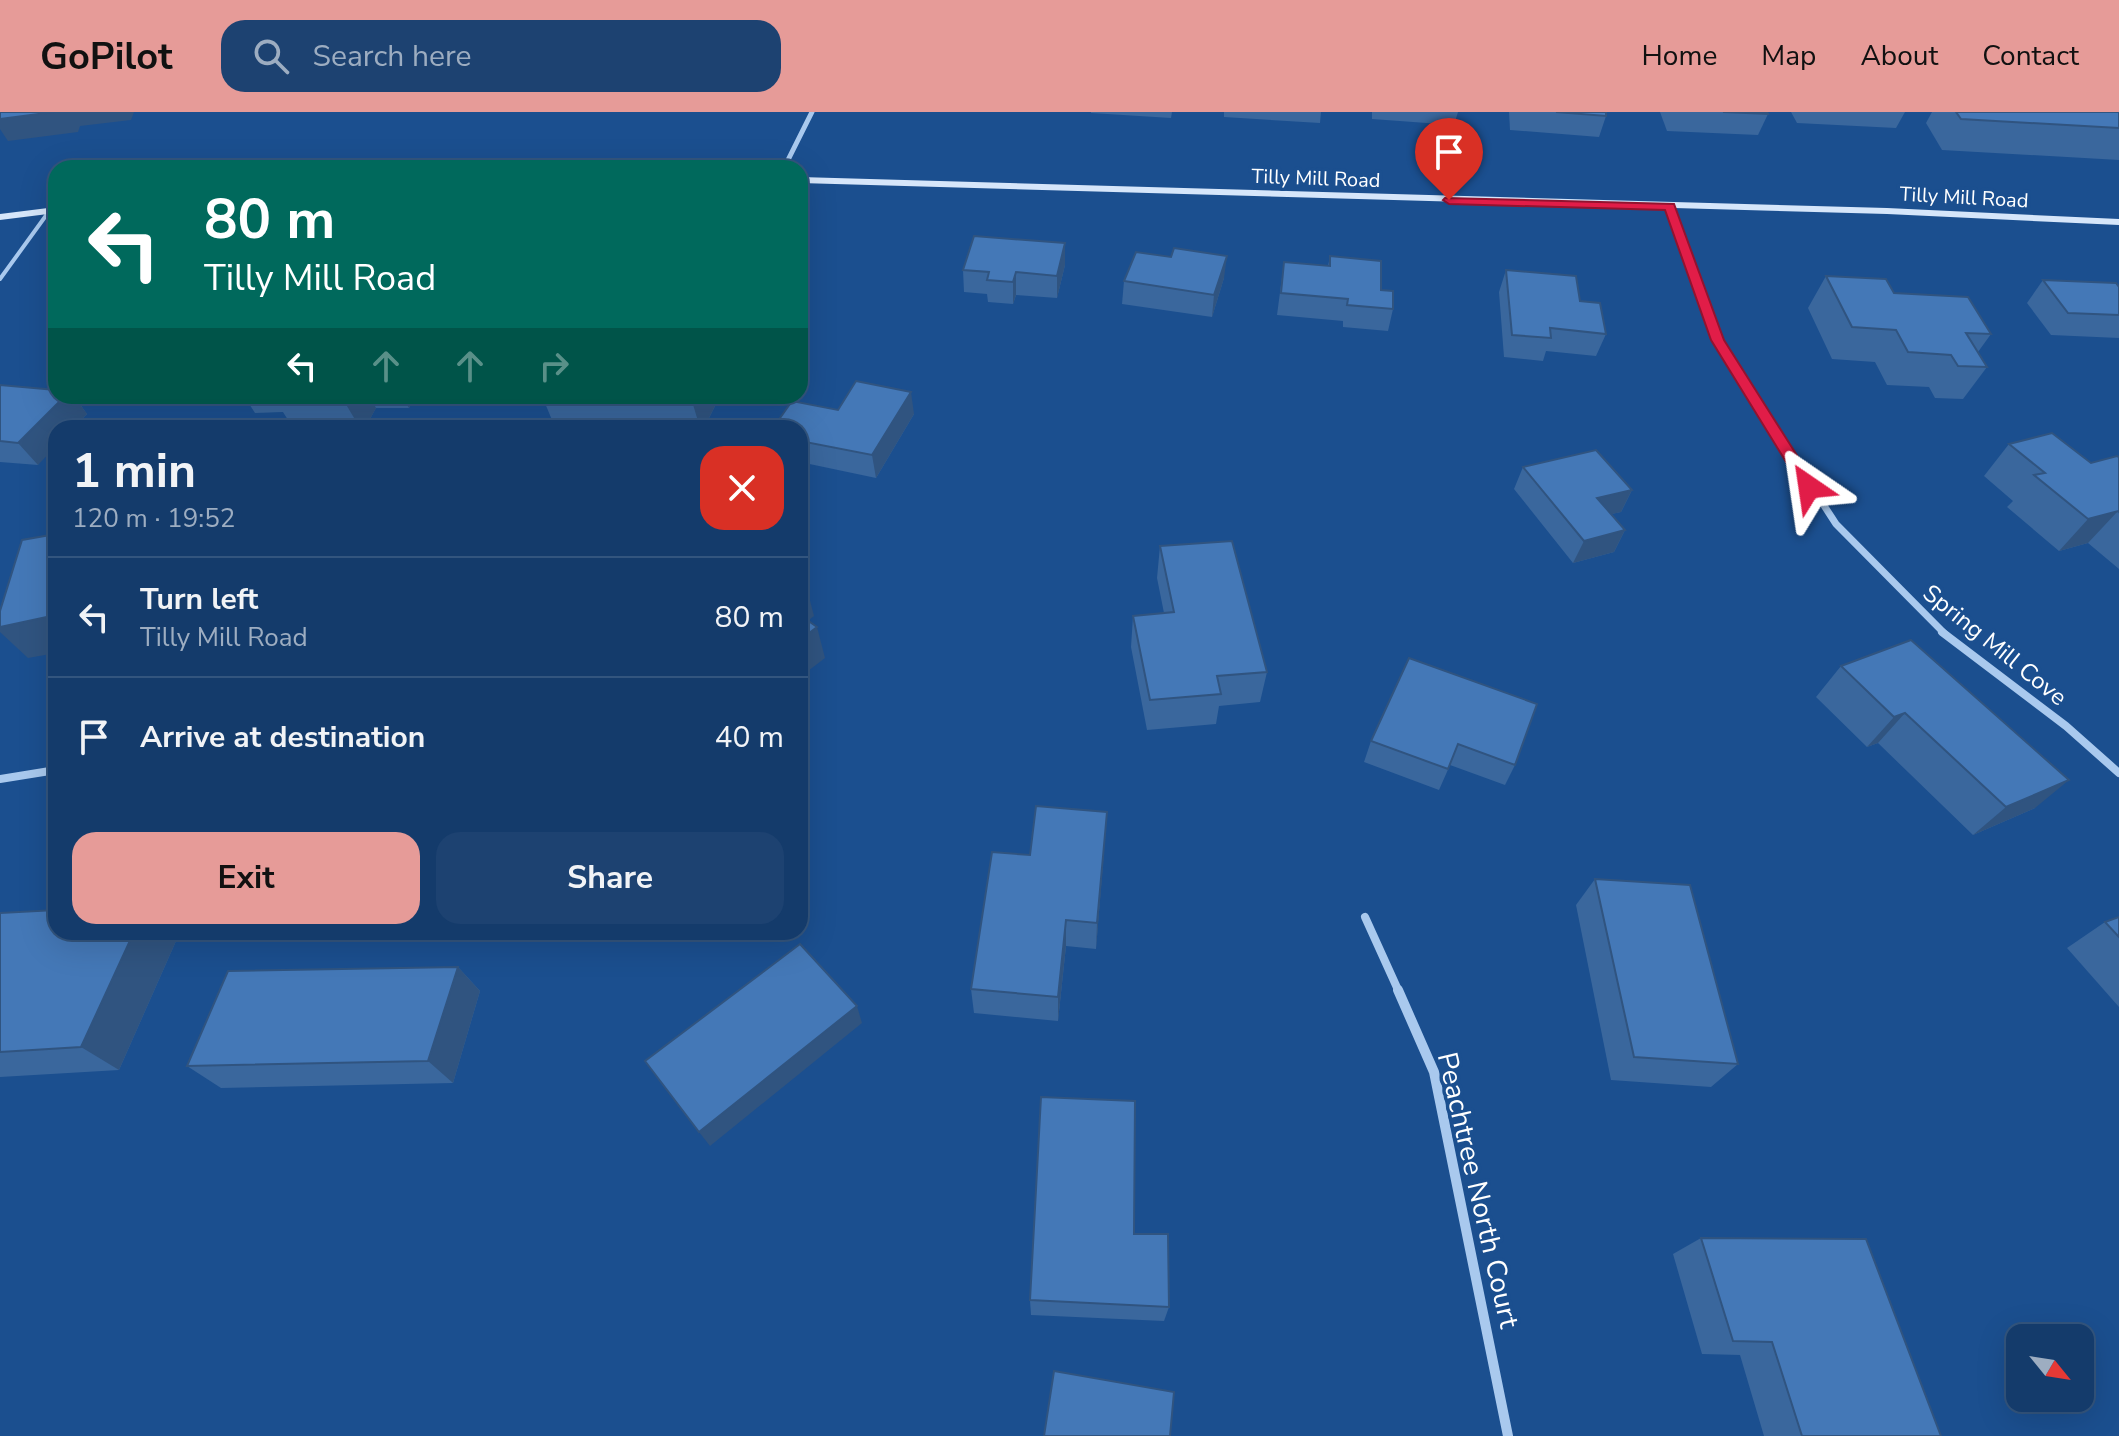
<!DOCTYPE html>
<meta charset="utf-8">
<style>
:root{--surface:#143b6b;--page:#1d4271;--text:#f1f3f6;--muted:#9dadc1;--line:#33557e;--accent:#e69b98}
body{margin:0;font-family:"Nunito Sans",sans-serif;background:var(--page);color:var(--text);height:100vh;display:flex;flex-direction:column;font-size:30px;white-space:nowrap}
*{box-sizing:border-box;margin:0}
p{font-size:26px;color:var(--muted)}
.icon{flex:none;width:44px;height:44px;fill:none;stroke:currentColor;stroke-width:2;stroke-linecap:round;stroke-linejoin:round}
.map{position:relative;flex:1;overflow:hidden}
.details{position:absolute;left:48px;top:308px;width:760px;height:520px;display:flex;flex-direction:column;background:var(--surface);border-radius:24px;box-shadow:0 8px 32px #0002,0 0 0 2px var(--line)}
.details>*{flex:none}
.guide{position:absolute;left:48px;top:48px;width:760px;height:244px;border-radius:24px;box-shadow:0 8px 32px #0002,0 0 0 2px var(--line);background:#00695c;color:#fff;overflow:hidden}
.needle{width:52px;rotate:120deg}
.tools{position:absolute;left:2006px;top:1212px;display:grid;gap:16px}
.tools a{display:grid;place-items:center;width:88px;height:88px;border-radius:16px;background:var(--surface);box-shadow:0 8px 32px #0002,0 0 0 2px var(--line);font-size:40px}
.pin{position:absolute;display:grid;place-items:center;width:68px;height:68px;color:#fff;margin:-82px -34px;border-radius:50% 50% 50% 0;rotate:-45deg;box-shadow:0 0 8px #0007}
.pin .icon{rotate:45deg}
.me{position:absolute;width:88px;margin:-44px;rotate:328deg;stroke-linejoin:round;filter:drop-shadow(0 0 6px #0008)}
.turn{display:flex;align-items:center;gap:28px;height:168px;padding:0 24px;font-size:36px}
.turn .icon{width:104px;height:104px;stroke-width:2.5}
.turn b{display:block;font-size:56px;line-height:68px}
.lanes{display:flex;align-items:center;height:76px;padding:0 24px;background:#0003;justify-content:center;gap:40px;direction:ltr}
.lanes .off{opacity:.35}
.round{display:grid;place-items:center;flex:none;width:84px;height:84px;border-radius:24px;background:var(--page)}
.overview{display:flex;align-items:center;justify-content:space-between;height:136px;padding:0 24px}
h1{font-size:48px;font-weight:700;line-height:60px}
.action{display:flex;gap:16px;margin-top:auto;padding:16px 24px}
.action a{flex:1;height:92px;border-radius:24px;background:var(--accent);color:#111;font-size:32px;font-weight:700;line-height:92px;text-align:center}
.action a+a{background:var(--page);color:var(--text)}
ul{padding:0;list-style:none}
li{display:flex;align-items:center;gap:24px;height:120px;padding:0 24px;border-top:2px solid var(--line)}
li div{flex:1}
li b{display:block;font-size:30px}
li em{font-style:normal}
header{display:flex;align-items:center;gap:48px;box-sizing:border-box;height:112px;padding:0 40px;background:var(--accent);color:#111}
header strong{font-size:38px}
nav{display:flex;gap:44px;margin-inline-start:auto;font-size:28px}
.search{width:560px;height:72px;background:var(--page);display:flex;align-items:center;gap:20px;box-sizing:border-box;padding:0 28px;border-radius:24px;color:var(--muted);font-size:30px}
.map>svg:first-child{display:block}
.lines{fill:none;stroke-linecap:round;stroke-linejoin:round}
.lane{stroke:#a9c9ee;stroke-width:4}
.street-far3{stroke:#a9c9ee;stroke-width:5}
.street-far2{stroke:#a9c9ee;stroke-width:7}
.street-far1{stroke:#a9c9ee;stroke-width:8}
.street{stroke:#a9c9ee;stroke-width:10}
.secondary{fill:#d6e6fa;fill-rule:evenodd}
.wall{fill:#3a679d}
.shaded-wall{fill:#305480}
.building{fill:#4478b7;stroke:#305480;stroke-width:2}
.route{fill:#e11d48;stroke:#92132f;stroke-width:2}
.labels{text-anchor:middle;stroke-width:7;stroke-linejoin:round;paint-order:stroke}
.far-street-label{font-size:20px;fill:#fff;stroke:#1b4f8f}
.street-label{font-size:24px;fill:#fff;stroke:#1b4f8f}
.near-street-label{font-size:28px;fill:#fff;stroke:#1b4f8f}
</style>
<header>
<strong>GoPilot</strong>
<div class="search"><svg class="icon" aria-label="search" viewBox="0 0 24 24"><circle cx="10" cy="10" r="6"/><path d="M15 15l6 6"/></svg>Search here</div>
<nav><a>Home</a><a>Map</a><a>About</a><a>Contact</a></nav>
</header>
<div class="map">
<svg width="2119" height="1324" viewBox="0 0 2119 1324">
<rect width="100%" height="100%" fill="#1b4f8f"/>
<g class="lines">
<path class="lane" d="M 0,167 L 50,98"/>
<g class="street-far3">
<path d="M 784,56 L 812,0"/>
<path d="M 1669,95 L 1721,234"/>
</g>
<path class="street-far2" d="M 1719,232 L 1836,412 L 1945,522"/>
<g class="street-far1">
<path d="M 1942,520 L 2066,614 L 2119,661"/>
<path d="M 0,667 L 56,658"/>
<path d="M 1365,805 L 1399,880"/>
</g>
<path class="street" d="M 1398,878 L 1434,960 L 1508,1324"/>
<g class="secondary">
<path d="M 800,65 L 1887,96 L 2119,107 L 2119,113 L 1887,102 L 800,71 Z"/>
<path d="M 56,95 L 56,101 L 0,108 L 0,102 Z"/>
</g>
</g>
<g class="wall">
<path d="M 1091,0 L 1172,0 L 1171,6 L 1091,1 Z"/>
<path d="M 1224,0 L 1321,0 L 1320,11 L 1224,5 Z"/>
<path d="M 1372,0 L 1458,0 L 1454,13 L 1372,7 Z"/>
<path d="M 1509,0 L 1606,0 L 1606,4 L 1599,25 L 1510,18 Z"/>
<path d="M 1660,0 L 1723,0 L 1768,2 L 1758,23 L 1667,19 Z"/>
<path d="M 1791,0 L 1905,0 L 1896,16 L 1797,11 Z"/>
<path d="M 1932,0 L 2119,0 L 2119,48 L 1942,38 L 1926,11 Z"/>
<path d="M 1330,144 L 1381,178 L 1393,197 L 1388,219 L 1343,215 L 1343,209 L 1277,203 L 1284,150 L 1328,154 Z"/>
<path d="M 1065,153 L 1057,186 L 1016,183 L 1013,192 L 988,190 L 987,182 L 964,180 L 963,158 Z"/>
<path d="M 1506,158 L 1580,189 L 1606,222 L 1596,244 L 1546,239 L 1543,249 L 1504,245 L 1499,180 Z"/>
<path d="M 1826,164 L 1894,181 L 1991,222 L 1978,240 L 1987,255 L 1963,287 L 1935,286 L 1929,275 L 1887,273 L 1875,250 L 1832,247 L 1808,196 Z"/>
<path d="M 1224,166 L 1212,205 L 1122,192 L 1124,169 Z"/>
<path d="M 2043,168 L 2119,175 L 2119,226 L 2051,223 L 2027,191 Z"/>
<path d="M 0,273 L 56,284 L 74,284 L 87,302 L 73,316 L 56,316 L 38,353 L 0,350 Z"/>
<path d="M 244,284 L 415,284 L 409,296 L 376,296 L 365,316 L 293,316 L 283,300 L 255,301 Z"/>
<path d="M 542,284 L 720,284 L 704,316 L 644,316 L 552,308 Z"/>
<path d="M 838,298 L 914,302 L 876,366 L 800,350 L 800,316 Z"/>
<path d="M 2009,332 L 2091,351 L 2119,345 L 2119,457 L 2088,431 L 2059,439 L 2007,395 L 2013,389 L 1984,364 Z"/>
<path d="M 1523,355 L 1632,378 L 1621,400 L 1611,402 L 1625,418 L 1614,440 L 1573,451 L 1514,377 Z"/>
<path d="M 1160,434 L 1267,560 L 1260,590 L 1219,594 L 1216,612 L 1147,618 L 1131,535 L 1133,504 L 1164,501 L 1157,466 Z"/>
<path d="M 1911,528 L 2035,696 L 1973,723 L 1878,631 L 1867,635 L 1816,585 L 1841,554 Z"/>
<path d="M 1409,546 L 1515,653 L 1505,673 L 1450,653 L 1439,678 L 1364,650 L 1371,629 Z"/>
<path d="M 1107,700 L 1096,837 L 1066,834 L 1058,909 L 974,901 L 971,877 L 1030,743 Z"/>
<path d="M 1595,767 L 1738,952 L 1711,975 L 1611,968 L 1576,793 Z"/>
<path d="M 0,801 L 180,820 L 119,958 L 0,965 Z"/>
<path d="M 2119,805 L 2119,895 L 2067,836 L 2105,810 Z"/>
<path d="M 458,855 L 480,879 L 453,971 L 221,976 L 187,954 Z"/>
<path d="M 1134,1122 L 1169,1195 L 1164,1209 L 1031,1203 L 1030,1188 Z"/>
<path d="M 1701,1126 L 1941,1324 L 1764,1324 L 1740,1243 L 1702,1242 L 1673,1142 Z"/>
</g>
<g class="shaded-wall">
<path d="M 54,0 L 134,0 L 131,8 L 80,14 L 78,20 L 8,29 L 0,17 L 0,7 Z"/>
<path d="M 1065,131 L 1065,153 L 1057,186 L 1057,164 Z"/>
<path d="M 1227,144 L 1224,166 L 1212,205 L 1214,183 Z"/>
<path d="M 1016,160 L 1016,183 L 1013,192 L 1013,170 Z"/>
<path d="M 911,280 L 914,302 L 876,366 L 872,343 Z"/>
<path d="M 65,284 L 74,284 L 87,302 L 73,316 L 56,316 L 56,334 L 38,353 L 18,331 Z"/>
<path d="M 347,284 L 369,284 L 376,296 L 365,316 L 360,316 L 344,289 Z"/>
<path d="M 402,284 L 415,284 L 409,296 Z"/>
<path d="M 695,284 L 720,284 L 704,316 L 700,316 L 692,289 Z"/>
<path d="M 1632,378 L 1621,400 L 1586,408 L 1597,386 Z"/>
<path d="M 2118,399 L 2088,431 L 2059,439 L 2088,407 Z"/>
<path d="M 1625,418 L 1614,440 L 1573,451 L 1584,429 Z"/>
<path d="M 806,473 L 814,504 L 800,515 L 800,478 Z"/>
<path d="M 56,503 L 56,541 L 28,546 L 0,520 L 0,515 Z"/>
<path d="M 817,515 L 825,546 L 800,565 L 800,528 Z"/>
<path d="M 1905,601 L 1878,631 L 1867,635 L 1894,605 Z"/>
<path d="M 2069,668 L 2035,696 L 1973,723 L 2006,695 Z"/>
<path d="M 1107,700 L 1105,728 L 1096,837 L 1097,811 Z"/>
<path d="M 1066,808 L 1066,834 L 1058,909 L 1058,885 Z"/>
<path d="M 134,820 L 180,820 L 119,958 L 81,935 Z"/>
<path d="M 458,855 L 480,879 L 453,971 L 428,949 Z"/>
<path d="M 857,894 L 862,911 L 710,1034 L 699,1020 Z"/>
</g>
<g class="building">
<path d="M 0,0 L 54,0 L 0,7 Z"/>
<path d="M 1556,0 L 1606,0 L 1606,4 Z"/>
<path d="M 1723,0 L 1767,0 L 1768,2 Z"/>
<path d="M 1956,0 L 2119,0 L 2119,16 L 1961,7 Z"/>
<path d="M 974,124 L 1065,131 L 1057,164 L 1016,160 L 1013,170 L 987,168 L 989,160 L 963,158 Z"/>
<path d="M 1174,136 L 1227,144 L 1214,183 L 1124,169 L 1136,140 L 1171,145 Z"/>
<path d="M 1330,144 L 1381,149 L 1381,178 L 1393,179 L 1393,197 L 1347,193 L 1348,187 L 1281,181 L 1284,150 L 1330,154 Z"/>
<path d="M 1506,158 L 1576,164 L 1580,189 L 1600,191 L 1606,222 L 1550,216 L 1551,226 L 1512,223 Z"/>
<path d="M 1826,164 L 1886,167 L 1894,181 L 1968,185 L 1991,222 L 1966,221 L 1987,255 L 1958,254 L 1951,243 L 1908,240 L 1896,218 L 1852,215 Z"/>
<path d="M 2043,168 L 2116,171 L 2119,175 L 2119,203 L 2068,201 Z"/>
<path d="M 856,269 L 911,280 L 872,343 L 800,329 L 800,316 L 773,316 L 792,289 L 838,298 Z"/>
<path d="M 0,273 L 56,278 L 56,284 L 65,284 L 18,331 L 0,329 Z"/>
<path d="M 280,284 L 347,284 L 344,289 L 276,289 Z"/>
<path d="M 634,284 L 695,284 L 692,289 Z"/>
<path d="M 2052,321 L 2091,351 L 2117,344 L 2119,345 L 2119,400 L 2118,399 L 2088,407 L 2034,363 L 2045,361 L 2009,332 Z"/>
<path d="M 1596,338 L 1632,378 L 1597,386 L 1625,418 L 1584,429 L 1523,355 Z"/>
<path d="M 56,422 L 56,503 L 0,515 L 0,499 L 22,428 Z"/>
<path d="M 1232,429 L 1267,560 L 1217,564 L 1221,582 L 1150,588 L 1133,504 L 1174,500 L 1160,434 Z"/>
<path d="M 800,469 L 806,473 L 800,478 Z"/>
<path d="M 800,503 L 817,515 L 800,528 Z"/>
<path d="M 1911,528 L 2069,668 L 2006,695 L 1905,601 L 1894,605 L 1841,554 Z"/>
<path d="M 1409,546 L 1537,592 L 1515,653 L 1458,632 L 1448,657 L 1371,629 Z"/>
<path d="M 1036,694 L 1107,700 L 1097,811 L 1066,808 L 1058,885 L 971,877 L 992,740 L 1030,743 Z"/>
<path d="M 1595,767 L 1690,773 L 1738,952 L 1634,945 Z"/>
<path d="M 56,798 L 56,820 L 134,820 L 81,935 L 0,940 L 0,801 Z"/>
<path d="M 2119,805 L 2119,825 L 2105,810 Z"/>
<path d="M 800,832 L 857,894 L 699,1020 L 645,949 Z"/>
<path d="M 458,855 L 428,949 L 187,954 L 228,859 Z"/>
<path d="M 1041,985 L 1135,989 L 1134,1122 L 1168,1122 L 1169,1195 L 1030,1188 Z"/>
<path d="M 1701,1126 L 1866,1127 L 1941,1324 L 1802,1324 L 1772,1230 L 1733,1229 Z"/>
<path d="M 1054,1259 L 1174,1280 L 1170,1324 L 1044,1324 Z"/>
</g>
<path class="route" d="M 1445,86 L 1674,92 L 1724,228 L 1817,375 L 1815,379 L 1804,379 L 1711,228 L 1665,98 L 1449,92 L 1443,88 Z"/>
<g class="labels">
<g class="far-street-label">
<text transform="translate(1316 66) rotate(2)" y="7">Tilly Mill Road</text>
<text transform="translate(1964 85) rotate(3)" y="7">Tilly Mill Road</text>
</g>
<g class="street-label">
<text transform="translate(1995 533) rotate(39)" y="8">Spring Mill Cove</text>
</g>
<g class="near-street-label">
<text transform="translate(1479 1078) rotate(77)" y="10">Peachtree North Court</text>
</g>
</g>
</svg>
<div class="tools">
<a><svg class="needle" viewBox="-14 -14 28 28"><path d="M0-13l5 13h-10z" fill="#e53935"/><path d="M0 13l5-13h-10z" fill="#9dadc1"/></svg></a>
</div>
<div class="pin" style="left:1449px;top:88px;background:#d93025"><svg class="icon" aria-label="arrive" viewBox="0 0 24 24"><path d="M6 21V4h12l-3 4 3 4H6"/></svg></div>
<svg class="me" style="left:1809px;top:375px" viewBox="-20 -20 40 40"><path d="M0-17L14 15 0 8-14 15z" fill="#e11d48" stroke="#fff" stroke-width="4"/></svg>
<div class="guide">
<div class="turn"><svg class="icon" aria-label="left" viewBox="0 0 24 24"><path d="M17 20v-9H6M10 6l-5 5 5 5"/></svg><div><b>80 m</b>Tilly Mill Road</div></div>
<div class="lanes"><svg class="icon" aria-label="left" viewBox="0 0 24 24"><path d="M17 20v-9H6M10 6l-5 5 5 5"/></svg><svg class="icon off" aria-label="ahead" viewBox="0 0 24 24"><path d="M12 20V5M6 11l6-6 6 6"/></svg><svg class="icon off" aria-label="ahead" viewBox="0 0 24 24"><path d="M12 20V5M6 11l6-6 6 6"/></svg><svg class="icon off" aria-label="right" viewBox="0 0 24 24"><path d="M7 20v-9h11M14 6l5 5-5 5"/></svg></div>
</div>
<section class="details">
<div class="overview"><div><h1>1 min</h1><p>120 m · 19:52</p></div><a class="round" style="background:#d93025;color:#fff"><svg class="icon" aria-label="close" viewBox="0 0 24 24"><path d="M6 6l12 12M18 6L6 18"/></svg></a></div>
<ul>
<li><svg class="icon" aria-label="left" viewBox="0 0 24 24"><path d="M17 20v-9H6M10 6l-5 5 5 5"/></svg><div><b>Turn left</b><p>Tilly Mill Road</p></div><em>80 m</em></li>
<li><svg class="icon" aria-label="arrive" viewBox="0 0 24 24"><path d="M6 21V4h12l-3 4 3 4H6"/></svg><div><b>Arrive at destination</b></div><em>40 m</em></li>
</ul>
<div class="action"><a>Exit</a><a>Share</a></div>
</section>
</div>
